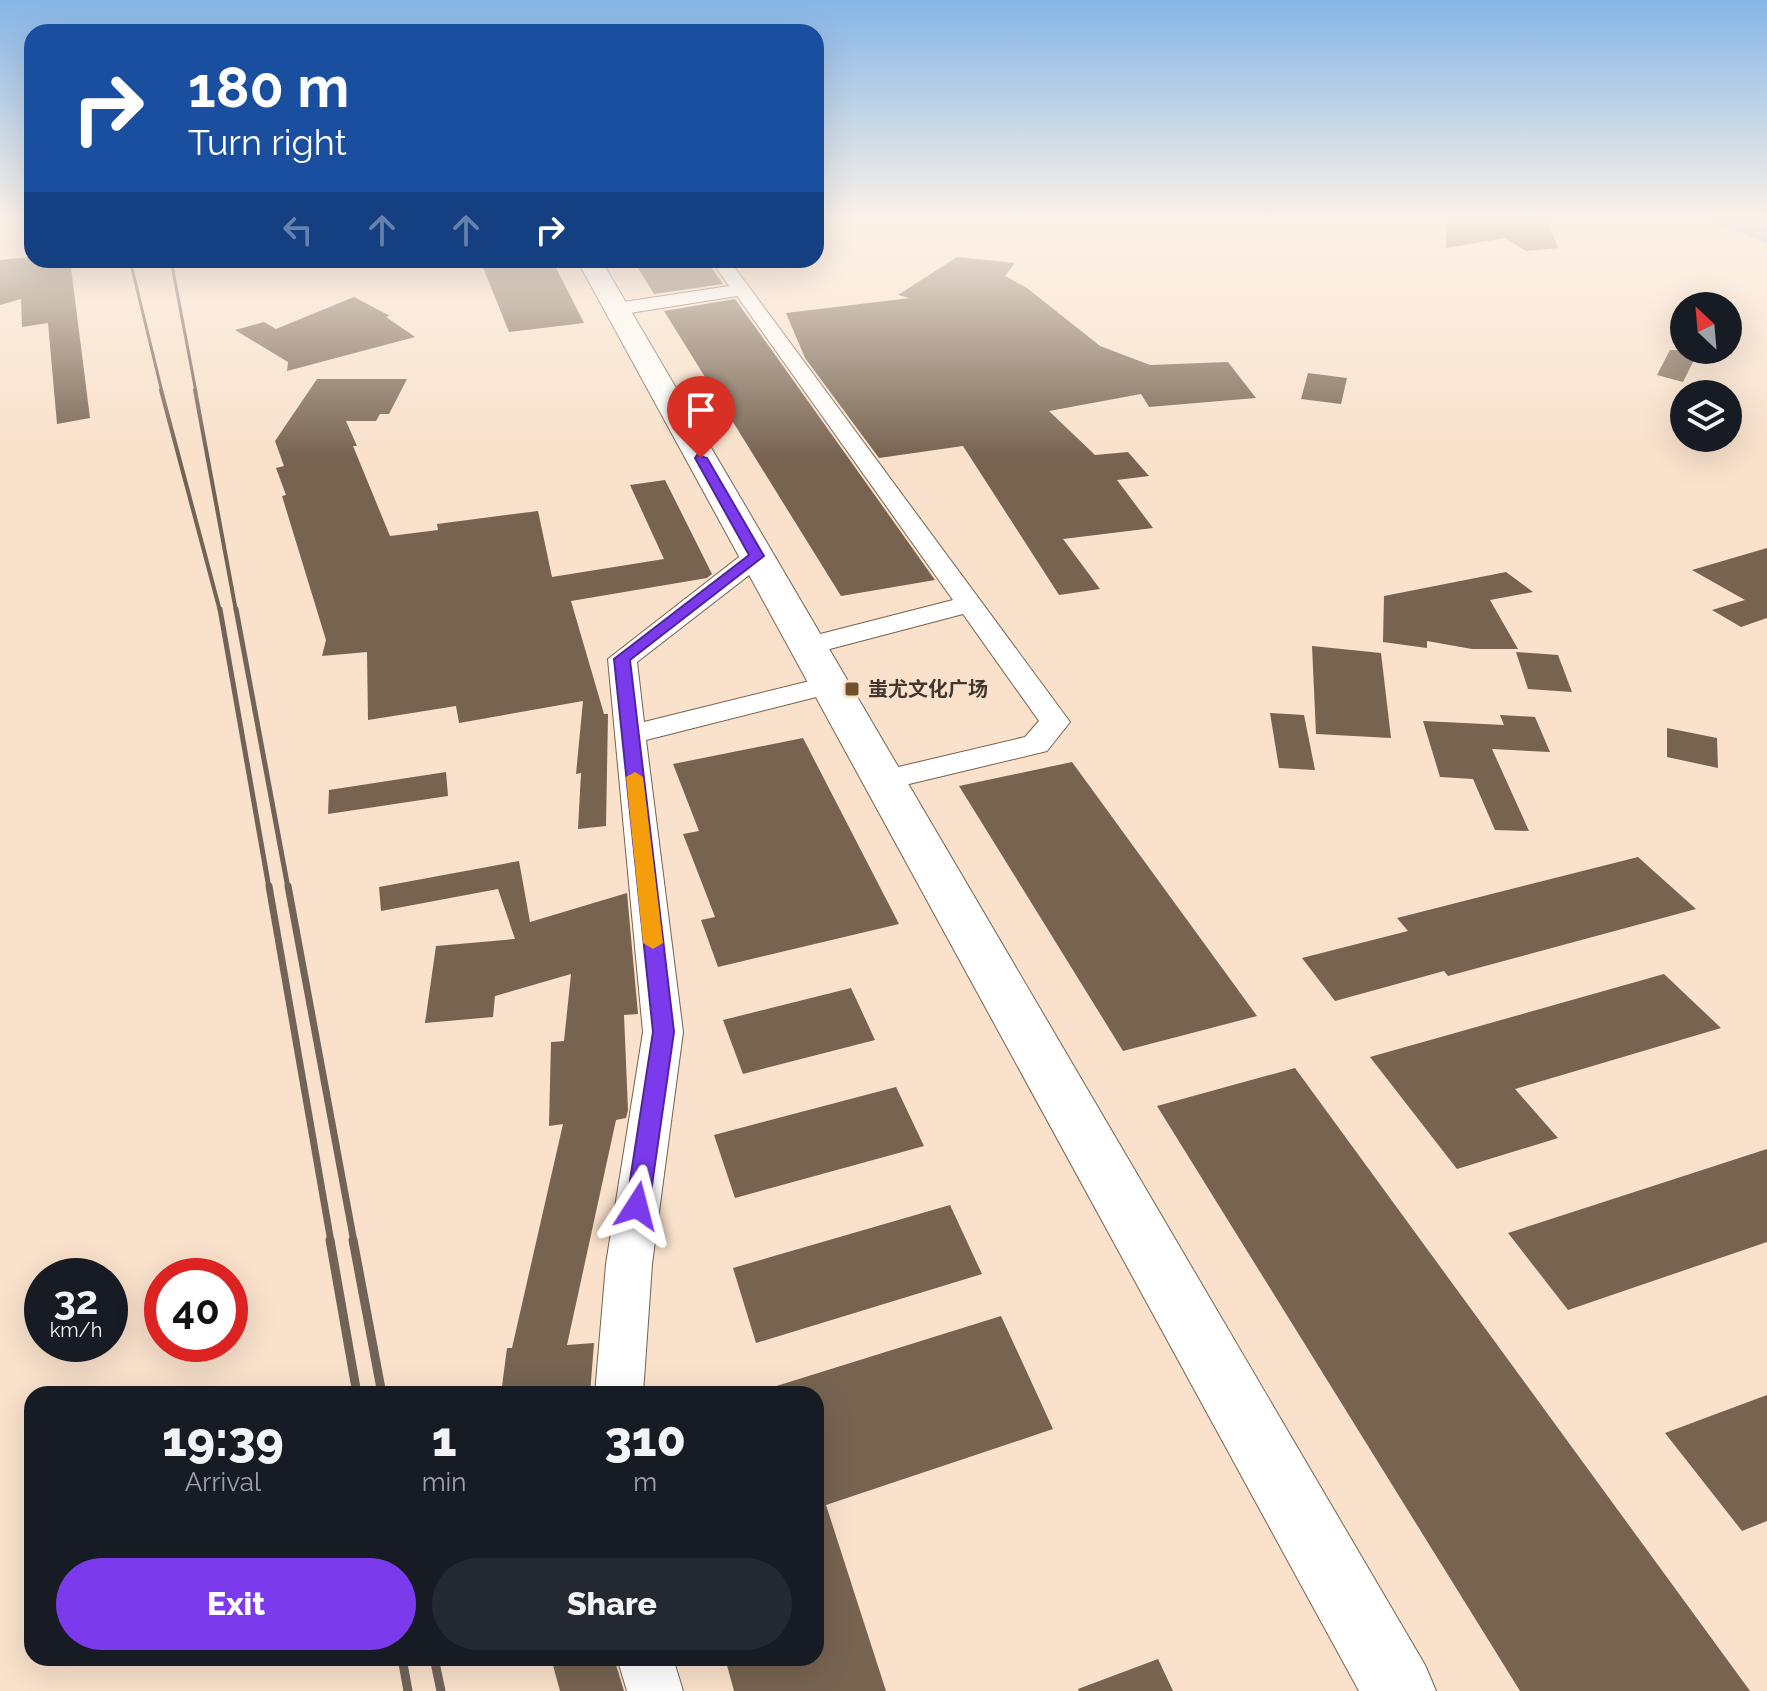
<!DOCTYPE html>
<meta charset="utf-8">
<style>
:root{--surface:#171b24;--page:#242831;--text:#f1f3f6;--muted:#9ea1a6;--accent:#7c3aed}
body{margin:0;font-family:Raleway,"Noto Sans SC",sans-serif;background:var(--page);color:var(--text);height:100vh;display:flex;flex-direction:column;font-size:30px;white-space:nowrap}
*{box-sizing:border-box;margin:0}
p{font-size:26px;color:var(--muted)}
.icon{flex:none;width:44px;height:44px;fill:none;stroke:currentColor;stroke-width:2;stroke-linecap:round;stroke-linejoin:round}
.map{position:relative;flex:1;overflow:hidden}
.details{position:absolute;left:24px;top:1386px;width:800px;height:280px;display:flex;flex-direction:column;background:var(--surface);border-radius:24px;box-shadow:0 8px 32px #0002}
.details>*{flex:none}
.top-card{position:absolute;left:24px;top:24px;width:800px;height:244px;border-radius:24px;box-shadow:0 8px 32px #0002;background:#1a4fa0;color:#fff;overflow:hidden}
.needle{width:52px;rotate:334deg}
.fabs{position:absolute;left:1670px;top:292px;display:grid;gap:16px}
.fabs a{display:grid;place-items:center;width:72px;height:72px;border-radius:50%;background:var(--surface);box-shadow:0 8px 32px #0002;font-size:40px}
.speed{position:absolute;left:24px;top:1258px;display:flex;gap:16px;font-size:40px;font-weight:700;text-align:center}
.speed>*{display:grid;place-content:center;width:104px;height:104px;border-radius:50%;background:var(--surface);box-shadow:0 8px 32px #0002;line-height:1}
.speed small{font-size:20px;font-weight:400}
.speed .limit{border:12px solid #d22;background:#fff;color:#111}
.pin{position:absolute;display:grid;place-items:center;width:68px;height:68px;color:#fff;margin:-82px -34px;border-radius:50% 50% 50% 0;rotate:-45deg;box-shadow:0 0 8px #0007}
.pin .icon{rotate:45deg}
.me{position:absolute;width:88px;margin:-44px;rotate:9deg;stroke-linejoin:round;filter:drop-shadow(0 0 6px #0008)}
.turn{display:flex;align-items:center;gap:28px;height:168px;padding:0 32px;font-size:36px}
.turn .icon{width:104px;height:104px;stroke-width:2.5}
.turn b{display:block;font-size:56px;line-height:68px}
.lanes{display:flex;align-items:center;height:76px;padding:0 32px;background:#0003;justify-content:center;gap:40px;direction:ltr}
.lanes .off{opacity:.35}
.eta{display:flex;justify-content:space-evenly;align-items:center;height:136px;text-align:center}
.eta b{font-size:48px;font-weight:800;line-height:56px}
.button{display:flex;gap:16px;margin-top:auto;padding:16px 32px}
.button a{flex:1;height:92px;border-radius:48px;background:var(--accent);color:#fff;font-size:32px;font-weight:800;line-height:92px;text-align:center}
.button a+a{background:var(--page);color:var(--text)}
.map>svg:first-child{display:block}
.water{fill:#91b7e6}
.building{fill:#776350}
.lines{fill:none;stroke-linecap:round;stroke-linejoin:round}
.tertiary-casing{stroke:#76624f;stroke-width:2}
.primary-casing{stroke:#76624f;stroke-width:2}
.tertiary{fill:#fff;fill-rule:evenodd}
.primary{fill:#fff;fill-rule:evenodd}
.rail-far4{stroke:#716358;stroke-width:3}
.rail-far3{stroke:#716358;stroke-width:4}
.rail-far2{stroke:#716358;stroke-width:5}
.rail-far1{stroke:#716358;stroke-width:7}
.rail{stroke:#716358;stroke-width:9}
.route{fill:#7c3aed;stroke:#51269a;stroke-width:2}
.slow{fill:#f59e0b}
.poi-dot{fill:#715228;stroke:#f9e1cb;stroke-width:3}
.labels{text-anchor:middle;stroke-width:8;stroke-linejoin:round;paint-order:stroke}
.poi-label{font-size:20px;font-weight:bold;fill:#41372f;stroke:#f9e1cb;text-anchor:start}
</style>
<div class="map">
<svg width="1767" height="1691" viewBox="0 0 1767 1691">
<rect width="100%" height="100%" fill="#f9e1cb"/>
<path class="water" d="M 1701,220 L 1767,220 L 1767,243 Z"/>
<g class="building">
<path d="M 1447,220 L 1547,220 L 1558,248 L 1526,251 L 1505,238 L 1446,248 Z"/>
<path d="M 29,257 L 30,260 L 70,260 L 90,418 L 57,424 L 48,323 L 22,327 L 21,299 L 0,305 L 0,260 Z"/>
<path d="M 957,257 L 1015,263 L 1005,276 L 1027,288 L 1100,346 L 1150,365 L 1228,362 L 1256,398 L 1149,407 L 1141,394 L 1049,411 L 1095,455 L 1128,452 L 1149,476 L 1117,480 L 1153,528 L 1063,539 L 1100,589 L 1059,595 L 963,446 L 879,458 L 805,358 L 786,313 L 910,298 L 898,295 Z"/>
<path d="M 480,260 L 552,260 L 584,323 L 509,332 Z"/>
<path d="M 633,260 L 706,260 L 723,284 L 654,294 Z"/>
<path d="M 354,297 L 390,316 L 386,317 L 415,337 L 287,371 L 288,362 L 235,330 L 264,322 L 276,329 Z"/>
<path d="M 735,299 L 771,349 L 935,580 L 841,596 L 664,311 Z"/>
<path d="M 1670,350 L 1699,350 L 1683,382 L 1657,375 Z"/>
<path d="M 1308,373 L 1347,378 L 1341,404 L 1301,399 Z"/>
<path d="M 317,379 L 407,379 L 389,414 L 380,414 L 376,421 L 346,421 L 357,446 L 353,446 L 390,536 L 438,530 L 437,524 L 538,511 L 552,577 L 664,559 L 630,485 L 665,480 L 712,574 L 707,578 L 571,601 L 604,714 L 608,714 L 606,826 L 578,829 L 581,773 L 576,774 L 583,701 L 459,723 L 456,706 L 368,720 L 367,652 L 322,656 L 326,640 L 282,496 L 286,495 L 276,468 L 284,466 L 275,441 Z"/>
<path d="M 1767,548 L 1767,618 L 1741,627 L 1712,610 L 1745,600 L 1692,570 Z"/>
<path d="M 1506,572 L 1533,592 L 1490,600 L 1518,649 L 1472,649 L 1427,641 L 1427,648 L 1383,642 L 1384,596 Z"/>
<path d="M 1312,646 L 1381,653 L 1391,738 L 1316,734 Z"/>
<path d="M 1516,652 L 1558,655 L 1572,692 L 1528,689 Z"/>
<path d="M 1270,713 L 1304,715 L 1315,770 L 1279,768 Z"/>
<path d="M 1500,715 L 1535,717 L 1550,752 L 1492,749 L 1529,831 L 1495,830 L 1473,779 L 1440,777 L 1423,721 L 1504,725 Z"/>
<path d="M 1667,728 L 1717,738 L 1718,768 L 1667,757 Z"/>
<path d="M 803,738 L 899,924 L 718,967 L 701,920 L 715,917 L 683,834 L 699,831 L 673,764 Z"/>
<path d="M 1072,762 L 1257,1016 L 1123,1051 L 959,786 Z"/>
<path d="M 446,772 L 448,796 L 328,814 L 329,790 Z"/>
<path d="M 1638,857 L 1696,909 L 1448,976 L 1444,971 L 1335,1001 L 1302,958 L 1408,931 L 1397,918 Z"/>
<path d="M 519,861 L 530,922 L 627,893 L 638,1014 L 624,1015 L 628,1110 L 626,1118 L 616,1120 L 567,1345 L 594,1343 L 590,1394 L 501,1394 L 507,1348 L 512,1348 L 563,1124 L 549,1126 L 551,1042 L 564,1041 L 571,974 L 495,996 L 493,1017 L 425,1023 L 436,946 L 515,939 L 498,889 L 381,911 L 379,887 Z"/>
<path d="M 1664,974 L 1721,1028 L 1515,1089 L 1558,1138 L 1457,1169 L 1370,1057 Z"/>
<path d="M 851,988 L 875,1040 L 743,1074 L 723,1020 Z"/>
<path d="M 1295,1068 L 1750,1691 L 1520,1691 L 1157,1106 Z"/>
<path d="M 896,1087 L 924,1146 L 735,1198 L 714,1135 Z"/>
<path d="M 1767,1149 L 1767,1242 L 1568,1310 L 1508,1233 Z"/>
<path d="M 950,1205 L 982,1274 L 756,1343 L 733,1268 Z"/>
<path d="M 1001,1316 L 1053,1429 L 826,1505 L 886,1691 L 734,1691 L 725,1658 L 816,1658 L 816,1394 L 771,1394 L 770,1388 Z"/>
<path d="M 1767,1395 L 1767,1521 L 1742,1531 L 1665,1433 Z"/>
<path d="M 551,1658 L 614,1658 L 624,1691 L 560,1691 Z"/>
<path d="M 1158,1659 L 1173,1691 L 1079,1691 L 1078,1689 Z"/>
</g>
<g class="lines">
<defs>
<g id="tertiary">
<path d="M 711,260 L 729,260 L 1070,722 L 1047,751 L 884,790 L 873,787 L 868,780 L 873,773 L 1025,737 L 1039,721 L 963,614 L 807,655 L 797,652 L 793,646 L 797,640 L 953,600 L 737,296 L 617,315 L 607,309 L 617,303 L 729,286 Z"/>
<path d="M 757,548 L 766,550 L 770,556 L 766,562 L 637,662 L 644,722 L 830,676 L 840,679 L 845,685 L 840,691 L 646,740 L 683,1032 L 652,1264 L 643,1394 L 595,1394 L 606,1264 L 643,1032 L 608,659 L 748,550 Z"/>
<path d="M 617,1658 L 673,1658 L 683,1691 L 627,1691 Z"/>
</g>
<path id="primary" d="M 577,260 L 601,260 L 1425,1665 L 1436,1691 L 1359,1691 Z"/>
</defs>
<use href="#tertiary" class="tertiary-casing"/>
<use href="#primary" class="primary-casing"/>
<use href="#tertiary" class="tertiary"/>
<use href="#primary" class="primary"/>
<g class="rail-far4">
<path d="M 130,260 L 162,392"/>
<path d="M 171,260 L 196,392"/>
</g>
<g class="rail-far3">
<path d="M 161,390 L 220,611"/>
<path d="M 195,390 L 236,611"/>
</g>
<g class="rail-far2">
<path d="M 220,609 L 269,888"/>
<path d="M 236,609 L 288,888"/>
</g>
<g class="rail-far1">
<path d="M 269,886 L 331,1242"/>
<path d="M 288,886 L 354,1242"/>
</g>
<g class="rail">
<path d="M 330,1240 L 357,1394"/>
<path d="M 353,1240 L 382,1394"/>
<path d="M 402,1658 L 408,1691"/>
<path d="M 434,1658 L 441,1691"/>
</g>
</g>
<linearGradient id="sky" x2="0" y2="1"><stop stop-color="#85b5e7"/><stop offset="0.48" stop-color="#fcf2e8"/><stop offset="1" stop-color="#fcf2e8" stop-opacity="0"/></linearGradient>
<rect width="1767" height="457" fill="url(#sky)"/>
<path class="route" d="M 697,455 L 707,458 L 764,556 L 630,660 L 674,1032 L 649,1206 L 646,1213 L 637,1216 L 629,1213 L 626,1206 L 653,1032 L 614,659 L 749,555 L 695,458 Z"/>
<path class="slow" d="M 635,772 L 643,777 L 663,943 L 653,949 L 643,943 L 626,777 Z"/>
<rect class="poi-dot" x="844" y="681" width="16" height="16" rx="4"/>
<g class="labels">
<g class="poi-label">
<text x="868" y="696">蚩尤文化广场</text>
</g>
</g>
</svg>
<div class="fabs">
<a><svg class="needle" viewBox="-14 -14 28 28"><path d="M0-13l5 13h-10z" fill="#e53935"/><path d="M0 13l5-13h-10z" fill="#9ea1a6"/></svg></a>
<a><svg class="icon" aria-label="layers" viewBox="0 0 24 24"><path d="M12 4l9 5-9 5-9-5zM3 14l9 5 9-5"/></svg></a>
</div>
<div class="speed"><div>32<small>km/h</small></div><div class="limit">40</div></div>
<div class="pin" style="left:701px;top:458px;background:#d93025"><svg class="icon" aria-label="arrive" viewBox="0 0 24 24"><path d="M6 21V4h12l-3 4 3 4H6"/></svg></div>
<svg class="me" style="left:637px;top:1206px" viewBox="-20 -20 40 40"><path d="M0-17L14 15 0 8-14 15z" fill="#7c3aed" stroke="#fff" stroke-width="4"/></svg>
<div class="top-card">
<div class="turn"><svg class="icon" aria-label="right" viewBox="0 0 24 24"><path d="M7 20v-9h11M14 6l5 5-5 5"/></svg><div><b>180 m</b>Turn right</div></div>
<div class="lanes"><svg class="icon off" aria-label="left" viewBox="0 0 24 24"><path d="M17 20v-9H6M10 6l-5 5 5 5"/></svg><svg class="icon off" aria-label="ahead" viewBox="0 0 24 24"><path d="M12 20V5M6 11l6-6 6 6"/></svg><svg class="icon off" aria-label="ahead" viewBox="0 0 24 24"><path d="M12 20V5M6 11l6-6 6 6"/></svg><svg class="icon" aria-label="right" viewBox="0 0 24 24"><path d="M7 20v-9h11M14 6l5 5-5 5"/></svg></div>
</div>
<section class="details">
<div class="eta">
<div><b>19:39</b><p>Arrival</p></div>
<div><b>1</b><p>min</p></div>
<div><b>310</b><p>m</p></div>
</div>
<div class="button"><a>Exit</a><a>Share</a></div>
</section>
</div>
